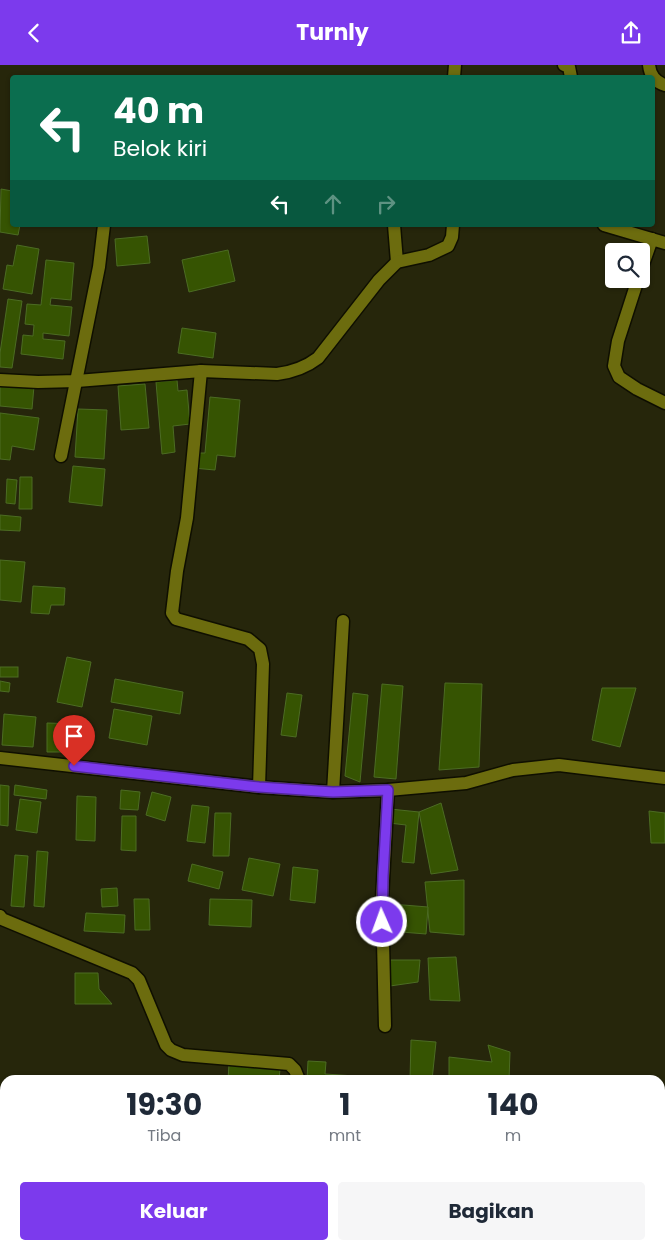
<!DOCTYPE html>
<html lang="id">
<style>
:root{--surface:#fff;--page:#f6f6f7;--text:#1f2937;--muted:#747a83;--accent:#7c3aed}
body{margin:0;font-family:Poppins,sans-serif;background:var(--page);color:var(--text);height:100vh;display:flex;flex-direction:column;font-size:19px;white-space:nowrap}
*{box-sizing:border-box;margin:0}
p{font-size:16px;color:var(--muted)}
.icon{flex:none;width:28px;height:28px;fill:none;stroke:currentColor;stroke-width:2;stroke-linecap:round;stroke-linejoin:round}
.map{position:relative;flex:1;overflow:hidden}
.side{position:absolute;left:0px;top:1010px;width:665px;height:175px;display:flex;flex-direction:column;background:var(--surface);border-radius:15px 15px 0 0;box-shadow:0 1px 4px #0004}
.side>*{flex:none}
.hud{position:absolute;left:10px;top:10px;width:645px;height:152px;border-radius:5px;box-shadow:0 1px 4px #0004;background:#0b6e4f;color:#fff;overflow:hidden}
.fabs{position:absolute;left:605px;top:178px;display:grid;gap:10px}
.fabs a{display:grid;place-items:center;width:45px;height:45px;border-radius:5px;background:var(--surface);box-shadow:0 1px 4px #0004;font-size:25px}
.pin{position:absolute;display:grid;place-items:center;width:42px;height:42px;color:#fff;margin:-51px -21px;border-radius:50% 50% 50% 0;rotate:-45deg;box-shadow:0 0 5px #0007}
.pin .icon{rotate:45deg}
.me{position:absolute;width:55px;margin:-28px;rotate:358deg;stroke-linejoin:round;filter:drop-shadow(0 0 4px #0008)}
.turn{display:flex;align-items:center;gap:18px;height:105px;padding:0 20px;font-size:22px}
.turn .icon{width:65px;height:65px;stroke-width:2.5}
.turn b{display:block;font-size:35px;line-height:42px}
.lanes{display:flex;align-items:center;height:48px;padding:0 20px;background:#0003;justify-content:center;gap:25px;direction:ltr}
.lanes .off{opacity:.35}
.eta{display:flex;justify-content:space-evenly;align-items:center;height:85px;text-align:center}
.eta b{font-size:30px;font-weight:700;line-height:35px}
.button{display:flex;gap:10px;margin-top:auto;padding:10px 20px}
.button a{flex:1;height:58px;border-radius:5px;background:var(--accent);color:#fff;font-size:20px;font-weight:700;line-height:58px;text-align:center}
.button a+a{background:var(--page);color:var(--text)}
header{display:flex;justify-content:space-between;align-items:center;height:65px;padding:0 20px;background:var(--accent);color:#fff;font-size:22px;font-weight:700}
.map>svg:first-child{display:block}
.building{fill:#365402;stroke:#4c6c23}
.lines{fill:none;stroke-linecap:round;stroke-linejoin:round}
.minor-casing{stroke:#0f0f00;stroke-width:15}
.minor{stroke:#6c6c0e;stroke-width:12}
.route-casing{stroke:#51269a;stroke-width:12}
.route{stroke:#7c3aed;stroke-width:9}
</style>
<header><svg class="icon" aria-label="back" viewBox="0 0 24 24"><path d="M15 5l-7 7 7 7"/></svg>Turnly<svg class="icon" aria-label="share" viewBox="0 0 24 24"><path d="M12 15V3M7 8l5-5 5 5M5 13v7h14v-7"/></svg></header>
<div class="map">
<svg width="665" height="1185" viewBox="0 0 665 1185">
<rect width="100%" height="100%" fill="#26260b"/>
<g class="building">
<path d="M 1,124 L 12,126 L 12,160 L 20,160 L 18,170 L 0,167 Z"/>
<path d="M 147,171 L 150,198 L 117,201 L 115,174 Z"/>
<path d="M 17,180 L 39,184 L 32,229 L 3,224 L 7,200 L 13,201 Z"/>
<path d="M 228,185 L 235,216 L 189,227 L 182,195 Z"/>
<path d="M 46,195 L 74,198 L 71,235 L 51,233 L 50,240 L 72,242 L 69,271 L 43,268 L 43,274 L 65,276 L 63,294 L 21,289 L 23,270 L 33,271 L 34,260 L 25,259 L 27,239 L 41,240 Z"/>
<path d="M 8,234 L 22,236 L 12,303 L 0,302 L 0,288 Z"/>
<path d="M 182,263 L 216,268 L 213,293 L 178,288 Z"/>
<path d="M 177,315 L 178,326 L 187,325 L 190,359 L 173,361 L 175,387 L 162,389 L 156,317 Z"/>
<path d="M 0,319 L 34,321 L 32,344 L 0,341 Z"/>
<path d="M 145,319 L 149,363 L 121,365 L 118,321 Z"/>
<path d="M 210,332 L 240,335 L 235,392 L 217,390 L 215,405 L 193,403 L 194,388 L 205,388 Z"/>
<path d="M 78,344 L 107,345 L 104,394 L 75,392 Z"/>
<path d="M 0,348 L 39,353 L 34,385 L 12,381 L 10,395 L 0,394 Z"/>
<path d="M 73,401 L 105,404 L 102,441 L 69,437 Z"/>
<path d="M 20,412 L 32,412 L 32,444 L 19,444 Z"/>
<path d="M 7,414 L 17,415 L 15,439 L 6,438 Z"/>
<path d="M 0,450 L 21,452 L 20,466 L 0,465 Z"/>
<path d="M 0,495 L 25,497 L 21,537 L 0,535 Z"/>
<path d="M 33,521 L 65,523 L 64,540 L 51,540 L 49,549 L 31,548 Z"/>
<path d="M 67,592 L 91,597 L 82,642 L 57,637 Z"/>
<rect x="0" y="602" width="18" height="10"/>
<path d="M 115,614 L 183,627 L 180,649 L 111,637 Z"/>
<path d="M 0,616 L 10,618 L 9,627 L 0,626 Z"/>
<path d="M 445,618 L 482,619 L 479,702 L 439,705 Z"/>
<path d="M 382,619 L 403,621 L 396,714 L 374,712 Z"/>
<path d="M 602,623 L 636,623 L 620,682 L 592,675 Z"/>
<path d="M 287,628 L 302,630 L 296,672 L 281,670 Z"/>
<path d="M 353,628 L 368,630 L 360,717 L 345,711 Z"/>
<path d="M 114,644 L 152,651 L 147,680 L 109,673 Z"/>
<path d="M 4,649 L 36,652 L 33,682 L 2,680 Z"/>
<path d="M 47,658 L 77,659 L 76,687 L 47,687 Z"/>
<path d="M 0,720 L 9,721 L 8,761 L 0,760 Z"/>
<path d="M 15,720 L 47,725 L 46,734 L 14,730 Z"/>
<path d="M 121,725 L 140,727 L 138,745 L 120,744 Z"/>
<path d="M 152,727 L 171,732 L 165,756 L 146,750 Z"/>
<path d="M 77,731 L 96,732 L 95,776 L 76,775 Z"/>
<path d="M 20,734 L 41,737 L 37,768 L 16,765 Z"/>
<path d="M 441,738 L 458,805 L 431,809 L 419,747 Z"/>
<path d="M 192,740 L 209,742 L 205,778 L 187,776 Z"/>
<path d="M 390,744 L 419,747 L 414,798 L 402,797 L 406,760 L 389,758 Z"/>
<path d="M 649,746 L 665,748 L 665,778 L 651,778 Z"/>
<path d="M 215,748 L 231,748 L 229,791 L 213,791 Z"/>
<path d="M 122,751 L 136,751 L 136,786 L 121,785 Z"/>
<path d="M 37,786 L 48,787 L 44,842 L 34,841 Z"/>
<path d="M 15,790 L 28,791 L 24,842 L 11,841 Z"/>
<path d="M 249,793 L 280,799 L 273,831 L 242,825 Z"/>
<path d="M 192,799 L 223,807 L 219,824 L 188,816 Z"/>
<path d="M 293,802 L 318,805 L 315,838 L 290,835 Z"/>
<path d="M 464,815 L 464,870 L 430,867 L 425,817 Z"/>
<path d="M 117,823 L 118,841 L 102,842 L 101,824 Z"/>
<path d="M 134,834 L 149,834 L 150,865 L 135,865 Z"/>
<path d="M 210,834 L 252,835 L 251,862 L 209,860 Z"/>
<path d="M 391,839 L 428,842 L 426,869 L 389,866 Z"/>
<path d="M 86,848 L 125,850 L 124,868 L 84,866 Z"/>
<path d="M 456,892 L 460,936 L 430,935 L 428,893 Z"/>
<path d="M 387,895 L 420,895 L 418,917 L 390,921 Z"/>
<path d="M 75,908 L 98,908 L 99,924 L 112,939 L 75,939 Z"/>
<path d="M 411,975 L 436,977 L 432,1015 L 410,1015 Z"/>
<path d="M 488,980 L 510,987 L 509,1015 L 449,1015 L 449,992 L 492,997 Z"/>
<path d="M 308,996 L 326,997 L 325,1009 L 355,1011 L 355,1015 L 307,1015 Z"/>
<path d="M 229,999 L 280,1004 L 279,1015 L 228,1015 Z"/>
<path d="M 321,1180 L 347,1180 L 346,1185 L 320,1185 Z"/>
</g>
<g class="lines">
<defs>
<g id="minor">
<path d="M 564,0 L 569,2 L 571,12"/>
<path d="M 649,0 C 650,10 655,17 665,20"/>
<path d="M 454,12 L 455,0"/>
<path d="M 394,160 L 397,197"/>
<path d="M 604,160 L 665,178"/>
<path d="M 641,205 L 652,174"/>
<path d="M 638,214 L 618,276 L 614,301 L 619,312 L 637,324 L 665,338"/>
<path d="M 201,306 L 187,453 L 177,506 L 172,548 L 176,554 L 248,574 L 260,584 L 263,599 L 259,722"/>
<path d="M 0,315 L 38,317 L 77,316 L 201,306 L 277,309 C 293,307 305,303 318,293 L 379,215 L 397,197 L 429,190 L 448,181 L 452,172 L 453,160"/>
<path d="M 61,391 L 99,202 L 104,160"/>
<path d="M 0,693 L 259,722 L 333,727 L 388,725 L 466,718 L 513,705 L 559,700 L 665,713"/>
<path d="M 333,727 L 343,556"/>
<path d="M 0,851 L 2,854 L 132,908 L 139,915 L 166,980 L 171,985 L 183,990 L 289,999 L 295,1005 L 299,1015"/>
<path d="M 385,961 L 382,834 L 388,725"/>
<path d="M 480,1180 L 483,1185"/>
<path d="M 626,1180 L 627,1185"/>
</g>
</defs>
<use href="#minor" class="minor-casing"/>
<use href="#minor" class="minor"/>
</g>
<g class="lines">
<defs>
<path id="route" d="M 74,701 L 259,722 L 333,727 L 388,725 L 383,811 L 382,857"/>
</defs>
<use href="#route" class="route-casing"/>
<use href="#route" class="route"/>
</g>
</svg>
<div class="fabs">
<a><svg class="icon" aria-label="search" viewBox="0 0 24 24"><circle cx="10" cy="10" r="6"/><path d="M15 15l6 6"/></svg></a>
</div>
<div class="pin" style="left:74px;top:701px;background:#d93025"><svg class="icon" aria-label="arrive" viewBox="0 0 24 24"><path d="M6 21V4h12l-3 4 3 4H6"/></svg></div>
<svg class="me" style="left:382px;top:857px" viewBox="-20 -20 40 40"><circle r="17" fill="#7c3aed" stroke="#fff" stroke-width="3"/><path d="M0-11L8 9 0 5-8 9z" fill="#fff"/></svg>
<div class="hud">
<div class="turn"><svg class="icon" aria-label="left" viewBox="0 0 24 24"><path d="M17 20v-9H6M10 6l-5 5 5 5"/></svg><div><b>40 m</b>Belok kiri</div></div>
<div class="lanes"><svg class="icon" aria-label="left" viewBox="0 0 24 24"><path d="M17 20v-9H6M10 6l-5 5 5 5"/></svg><svg class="icon off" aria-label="ahead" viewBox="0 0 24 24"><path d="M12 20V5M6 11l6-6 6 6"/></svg><svg class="icon off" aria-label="right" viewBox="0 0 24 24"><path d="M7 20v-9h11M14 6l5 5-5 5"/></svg></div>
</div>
<section class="side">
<div class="eta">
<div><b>19:30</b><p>Tiba</p></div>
<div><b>1</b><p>mnt</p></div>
<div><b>140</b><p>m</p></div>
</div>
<div class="button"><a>Keluar</a><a>Bagikan</a></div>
</section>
</div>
